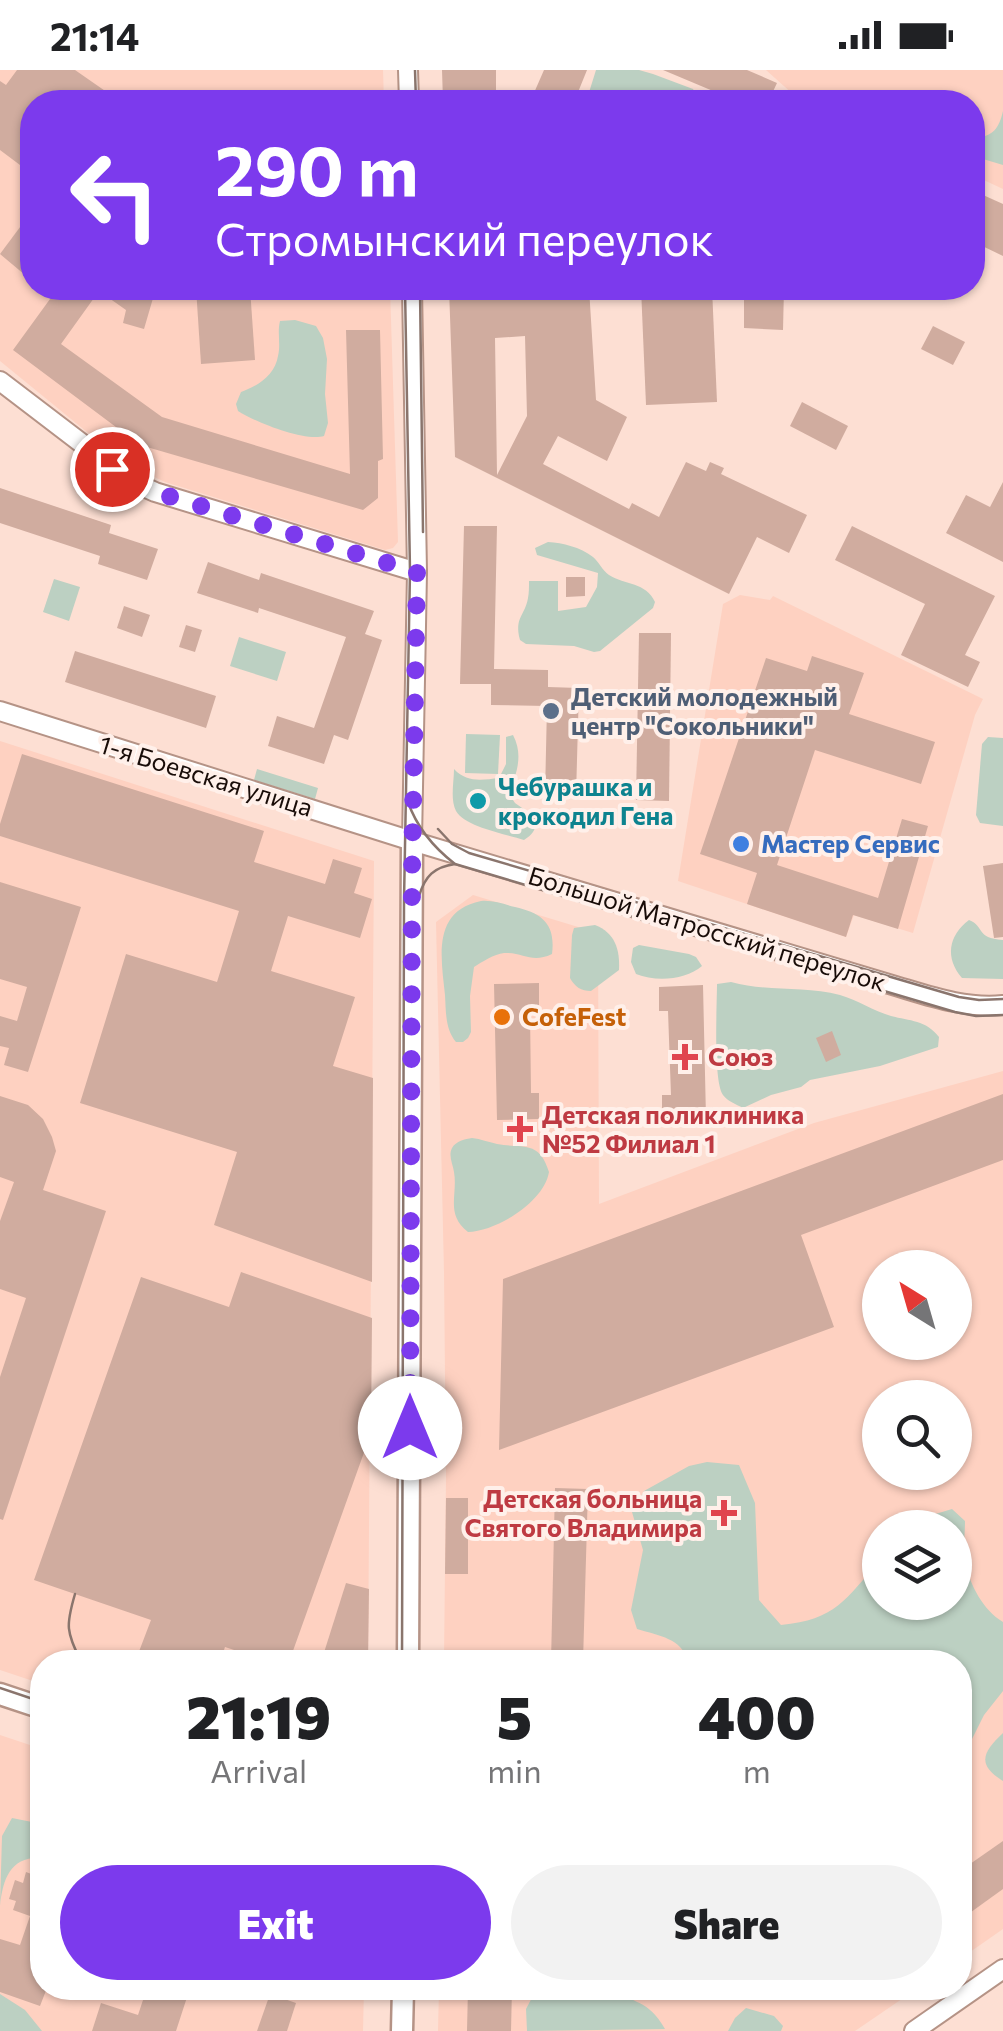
<!DOCTYPE html>
<meta charset="utf-8">
<style>
:root{--surface:#fff;--page:#f2f2f2;--text:#202124;--muted:#757577;--accent:#7c3aed}
body{margin:0;font-family:Commissioner,sans-serif;background:var(--page);color:var(--text);height:100vh;display:flex;flex-direction:column;font-size:38px;white-space:nowrap}
*{box-sizing:border-box;margin:0}
p{font-size:32px;color:var(--muted)}
.icon{flex:none;width:55px;height:55px;fill:none;stroke:currentColor;stroke-width:2;stroke-linecap:round;stroke-linejoin:round}
.map{position:relative;flex:1;overflow:hidden}
.panel{position:absolute;left:30px;top:1580px;width:942px;height:350px;display:flex;flex-direction:column;background:var(--surface);border-radius:40px;box-shadow:0 2px 8px #0004}
.panel>*{flex:none}
.top-card{position:absolute;left:20px;top:20px;width:965px;height:210px;border-radius:40px;box-shadow:0 2px 8px #0004;background:#7c3aed;color:#fff;overflow:hidden}
.needle{width:65px;rotate:323deg}
.fabs{position:absolute;left:862px;top:1180px;display:grid;gap:20px}
.fabs a{display:grid;place-items:center;width:110px;height:110px;border-radius:50%;background:var(--surface);box-shadow:0 2px 8px #0004;font-size:50px}
.pin{position:absolute;display:grid;place-items:center;width:85px;height:85px;color:#fff;margin:-42px;border:5px solid #fff;border-radius:50%;box-shadow:0 2px 10px #0007}
.me{position:absolute;width:110px;margin:-55px;rotate:0deg;stroke-linejoin:round;filter:drop-shadow(0 0 8px #0008)}
.turn{display:flex;align-items:center;gap:35px;height:210px;padding:0 30px;font-size:45px}
.turn .icon{width:130px;height:130px;stroke-width:2.5}
.turn b{display:block;font-size:70px;line-height:85px}
.eta{display:flex;justify-content:space-evenly;align-items:center;height:170px;text-align:center}
.eta b{font-size:60px;font-weight:800;line-height:70px}
.button{display:flex;gap:20px;margin-top:auto;padding:20px 30px}
.button a{flex:1;height:115px;border-radius:60px;background:var(--accent);color:#fff;font-size:40px;font-weight:800;line-height:115px;text-align:center}
.button a+a{background:var(--page);color:var(--text)}
.status{display:flex;justify-content:space-between;align-items:center;height:70px;padding:0 50px;background:var(--surface);direction:ltr}
.status svg{height:28px;fill:currentColor}
.map>svg:first-child{display:block}
.built{fill:#fed1c1;fill-rule:evenodd}
.green{fill:#bcd0c2}
.building{fill:#d0ac9f;fill-rule:evenodd}
.lines{fill:none;stroke-linecap:round;stroke-linejoin:round}
.minor-casing{stroke:#b59386;stroke-width:22}
.tertiary-casing{stroke:#b59386;stroke-width:25}
.minor{stroke:#fff;stroke-width:18}
.tertiary{stroke:#fff;stroke-width:20}
.tram{stroke:#8a756d;stroke-width:2.5}
.route{stroke:#7c3aed;stroke-width:18;stroke-dasharray:0 32.4}
.service-dot{fill:#5c6f8a;stroke:#fff0ea;stroke-width:4}
.culture-dot{fill:#0f9aa8;stroke:#fff0ea;stroke-width:4}
.shop-dot{fill:#3f7fe0;stroke:#fff0ea;stroke-width:4}
.food-dot{fill:#e8710a;stroke:#fff0ea;stroke-width:4}
.health-dot{fill:#e0444e;stroke:#fff0ea;stroke-width:4}
.labels{text-anchor:middle;stroke-width:8;stroke-linejoin:round;paint-order:stroke}
.service-label{font-size:25px;font-weight:bold;fill:#4e5e75;stroke:#fff0ea;text-anchor:start}
.street-label{font-size:25px;fill:#180c08;stroke:#fff0ea}
.culture-label{font-size:25px;font-weight:bold;fill:#0d838f;stroke:#fff0ea;text-anchor:start}
.shop-label{font-size:25px;font-weight:bold;fill:#366cbe;stroke:#fff0ea;text-anchor:start}
.food-label{font-size:25px;font-weight:bold;fill:#c56008;stroke:#fff0ea;text-anchor:start}
.health-label{font-size:25px;font-weight:bold;fill:#be3a42;stroke:#fff0ea;text-anchor:start}
</style>
<div class="status"><b>21:14</b><svg viewBox="0 0 49 12"><path d="M0 12V9h3v3zM5 12V6h3v6zM10 12V3h3v9zM15 12V0h3v12zM26 1h20v11H26zM47 4h2v5h-2z"/></svg></div>
<div class="map">
<svg width="1003" height="1961" viewBox="0 0 1003 1961">
<rect width="100%" height="100%" fill="#fddfd3"/>
<g class="built">
<path d="M 0,0 L 383,0 L 384,32 L 32,32 L 32,218 L 390,218 L 398,472 L 393,478 L 385,480 L 165,412 L 137,399 L 109,380 L 0,291 Z"/>
<path d="M 766,0 L 1003,0 L 1003,119 L 973,105 L 972,32 L 811,32 L 794,25 Z"/>
<path d="M 740,525 L 770,530 L 773,526 L 983,629 L 975,645 L 913,863 L 854,845 L 846,867 L 678,811 L 723,534 Z"/>
<path d="M 0,671 L 374,791 L 368,1592 L 42,1592 L 42,1614 L 0,1600 Z"/>
<path d="M 473,825 L 598,863 L 599,1134 L 814,1053 L 1003,1001 L 1003,1859 L 960,1889 L 960,1592 L 444,1592 L 446,1407 L 444,1202 L 436,852 ZM 880,1198 L 955,1198 L 955,1272 L 880,1272 ZM 880,1328 L 955,1328 L 955,1402 L 880,1402 ZM 880,1458 L 955,1458 L 955,1532 L 880,1532 Z"/>
<path d="M 0,1665 L 42,1679 L 42,1918 L 364,1918 L 363,1961 L 0,1961 Z"/>
<path d="M 439,1918 L 918,1918 L 855,1961 L 438,1961 Z"/>
</g>
<g class="green">
<path d="M 596,0 L 639,0 L 653,4 L 693,19 L 697,26 L 697,32 L 586,32 Z"/>
<path d="M 1003,41 L 1003,95 L 973,86 L 973,67 C 992,68 999,59 1003,41 Z"/>
<path d="M 295,250 L 316,256 L 323,268 L 327,289 L 325,324 L 328,353 L 324,366 C 305,372 255,352 238,341 L 236,334 L 241,322 C 258,316 275,305 278,286 C 281,274 277,263 280,251 Z"/>
<path d="M 548,472 C 563,473 580,477 593,487 C 599,492 602,500 609,505 C 625,515 646,512 655,532 L 653,538 L 600,581 L 594,582 L 574,576 L 526,574 L 520,570 C 514,547 525,546 528,528 C 529,523 529,517 529,511 L 558,511 L 558,541 L 586,537 L 597,517 L 598,503 L 537,485 L 535,478 Z"/>
<path d="M 54,509 L 80,517 L 69,551 L 43,542 Z"/>
<path d="M 239,567 L 286,582 L 277,611 L 230,596 Z"/>
<path d="M 466,664 L 500,665 L 498,704 L 465,703 Z"/>
<path d="M 513,665 C 524,686 516,704 509,724 L 515,733 L 535,747 C 537,758 534,764 524,770 C 506,764 465,757 456,741 C 450,729 454,712 454,699 C 467,713 482,710 499,708 L 506,694 L 506,667 Z"/>
<path d="M 988,667 L 1003,668 L 1003,756 L 980,753 L 976,745 L 982,674 Z"/>
<path d="M 257,699 L 318,718 L 315,729 L 254,710 Z"/>
<path d="M 481,831 C 493,830 503,834 515,837 C 541,843 556,853 552,884 C 531,894 524,882 504,883 C 494,884 482,892 474,897 L 470,926 L 471,962 L 468,968 L 463,972 L 456,972 C 445,959 446,941 445,925 C 441,887 432,841 481,831 Z"/>
<path d="M 969,850 C 985,856 975,868 1003,870 L 1003,909 L 962,908 C 945,888 948,866 969,850 Z"/>
<path d="M 595,855 C 615,863 620,879 619,900 L 591,921 C 581,921 575,917 570,908 L 572,865 L 574,858 Z"/>
<path d="M 639,875 L 689,884 L 696,887 L 702,896 C 686,910 656,912 636,904 L 631,892 L 633,878 Z"/>
<path d="M 731,912 C 767,922 804,916 840,925 C 858,930 873,941 891,946 C 910,951 926,950 939,967 L 938,977 L 880,996 L 810,1010 L 801,1017 L 771,1025 L 743,1038 C 736,1034 727,1031 723,1025 C 713,1011 717,935 717,914 Z"/>
<path d="M 472,1068 C 481,1069 488,1072 497,1074 C 522,1079 539,1069 549,1102 C 544,1132 497,1161 468,1162 C 445,1144 458,1125 454,1102 C 453,1094 448,1086 452,1078 C 456,1071 465,1069 472,1068 Z"/>
<path d="M 707,1392 L 739,1395 L 755,1433 L 759,1530 L 781,1555 C 836,1550 845,1529 880,1491 L 880,1532 L 955,1532 L 955,1458 L 912,1457 L 919,1449 L 952,1439 L 965,1451 C 965,1464 963,1479 965,1492 C 970,1515 983,1540 1003,1552 L 1003,1621 L 984,1645 L 965,1683 L 960,1686 L 960,1592 L 689,1592 C 681,1568 660,1566 637,1559 L 631,1540 L 643,1480 L 632,1442 L 644,1421 L 689,1396 Z"/>
<path d="M 1003,1663 L 1003,1711 C 976,1694 983,1682 1003,1663 Z"/>
<path d="M 12,1748 L 42,1754 L 42,1788 C 11,1786 3,1808 0,1836 L 2,1766 Z"/>
<path d="M 537,1918 L 609,1918 C 634,1934 648,1929 665,1959 L 527,1961 L 526,1939 Z"/>
<path d="M 0,1924 L 25,1940 L 42,1961 L 0,1961 Z"/>
<path d="M 746,1938 L 774,1946 L 783,1956 L 781,1961 L 728,1961 L 735,1948 Z"/>
</g>
<g class="building">
<path d="M 17,0 L 75,0 L 121,32 L 32,32 L 32,104 L 0,80 L 0,11 L 6,15 Z"/>
<path d="M 442,0 L 496,0 L 496,32 L 443,32 Z"/>
<path d="M 544,0 L 587,0 L 574,32 L 530,32 Z"/>
<path d="M 663,0 L 747,0 L 777,13 L 768,32 L 708,32 L 713,21 Z"/>
<path d="M 972,120 L 1003,134 L 1003,186 L 972,171 Z"/>
<path d="M 32,141 L 32,195 L 25,205 L 0,184 Z"/>
<path d="M 58,218 L 156,218 L 144,259 L 123,253 L 126,240 L 99,221 L 61,274 L 162,347 L 350,404 L 346,260 L 380,260 L 383,389 L 378,391 L 378,428 L 363,440 L 140,375 L 13,280 Z"/>
<path d="M 196,218 L 250,218 L 255,290 L 201,294 Z"/>
<path d="M 449,218 L 589,218 L 596,330 L 627,347 L 607,391 L 558,366 L 543,394 L 629,439 L 632,433 L 659,447 L 686,392 L 706,401 L 710,392 L 724,398 L 721,404 L 807,445 L 789,483 L 757,467 L 729,524 L 455,387 ZM 525,266 L 527,346 L 497,405 L 495,268 Z"/>
<path d="M 641,218 L 712,218 L 717,332 L 646,335 Z"/>
<path d="M 744,218 L 784,218 L 783,260 L 744,258 Z"/>
<path d="M 933,256 L 965,272 L 953,295 L 921,279 Z"/>
<path d="M 802,332 L 848,356 L 836,380 L 790,356 Z"/>
<path d="M 1003,412 L 1003,492 L 946,463 L 966,425 L 990,437 Z"/>
<path d="M 0,418 L 111,455 L 109,463 L 158,479 L 147,510 L 98,494 L 100,486 L 0,453 Z"/>
<path d="M 464,456 L 497,456 L 494,599 L 548,600 L 548,617 L 579,618 L 576,726 L 545,725 L 547,636 L 491,635 L 491,614 L 460,614 Z"/>
<path d="M 852,456 L 995,526 L 965,585 L 980,592 L 968,617 L 901,585 L 925,534 L 835,490 Z"/>
<path d="M 208,492 L 259,510 L 261,503 L 374,541 L 365,564 L 382,570 L 348,670 L 334,665 L 324,694 L 268,676 L 277,646 L 314,658 L 346,567 L 259,538 L 258,543 L 197,523 Z"/>
<path d="M 566,507 L 585,507 L 585,526 L 566,527 Z"/>
<path d="M 124,536 L 150,545 L 142,567 L 117,558 Z"/>
<path d="M 186,555 L 202,560 L 195,582 L 179,577 Z"/>
<path d="M 639,563 L 671,563 L 669,731 L 636,730 Z"/>
<path d="M 75,581 L 216,626 L 206,658 L 65,612 Z"/>
<path d="M 812,586 L 864,603 L 849,644 L 935,672 L 921,714 L 815,680 L 777,795 L 878,828 L 902,749 L 928,756 L 898,859 L 853,845 L 846,867 L 747,834 L 757,803 L 700,784 L 766,588 L 807,601 Z"/>
<path d="M 22,684 L 264,761 L 254,792 L 325,814 L 333,789 L 362,798 L 354,823 L 372,829 L 360,868 L 288,846 L 271,901 L 355,927 L 333,996 L 373,1008 L 372,1212 L 214,1155 L 237,1082 L 80,1033 L 126,884 L 217,912 L 239,841 L 0,766 L 0,754 Z"/>
<path d="M 1003,793 L 1003,867 L 994,868 L 983,796 Z"/>
<path d="M 0,812 L 81,837 L 28,1002 L 4,995 L 9,978 L 0,976 L 0,946 L 17,951 L 27,917 L 0,909 Z"/>
<path d="M 539,913 L 539,941 L 530,942 L 531,1023 L 539,1023 L 539,1049 L 497,1050 L 494,914 Z"/>
<path d="M 703,915 L 706,1048 L 662,1050 L 662,1025 L 671,1025 L 668,941 L 659,941 L 659,917 Z"/>
<path d="M 832,961 L 841,985 L 826,992 L 816,968 Z"/>
<path d="M 1003,1024 L 1003,1090 L 801,1165 L 834,1257 L 499,1380 L 503,1209 Z"/>
<path d="M 0,1026 L 28,1035 L 43,1049 L 52,1067 L 56,1081 L 43,1120 L 106,1141 L 3,1450 L 0,1449 L 0,1307 L 26,1228 L 0,1219 L 0,1151 L 14,1112 L 0,1107 Z"/>
<path d="M 241,1202 L 372,1248 L 371,1363 L 289,1592 L 270,1592 L 225,1577 L 220,1592 L 135,1592 L 151,1550 L 34,1510 L 141,1207 L 229,1237 Z"/>
<path d="M 555,1418 L 588,1419 L 583,1592 L 551,1592 Z"/>
<path d="M 446,1428 L 468,1428 L 468,1504 L 445,1504 Z"/>
<path d="M 346,1513 L 369,1519 L 368,1592 L 321,1592 Z"/>
<path d="M 1003,1771 L 1003,1819 L 960,1850 L 960,1801 Z"/>
<path d="M 26,1802 L 42,1808 L 42,1918 L 47,1918 L 40,1936 L 0,1922 L 0,1869 L 20,1875 L 30,1846 L 13,1840 L 16,1831 L 9,1829 L 15,1810 L 23,1813 Z"/>
<path d="M 147,1918 L 190,1918 L 176,1961 L 92,1961 L 101,1933 L 138,1945 Z"/>
<path d="M 468,1918 L 512,1918 L 511,1961 L 467,1961 Z"/>
<path d="M 270,1924 L 296,1933 L 287,1961 L 257,1961 Z"/>
</g>
<g class="lines">
<defs>
<g id="minor">
<path d="M 408,0 L 409,32"/>
<path d="M 412,218 L 417,502 L 412,771"/>
<path d="M 0,311 L 131,411 L 155,422 L 417,502"/>
<path d="M 0,641 L 412,771 L 889,914 C 927,925 963,939 1003,935"/>
<path d="M 914,1961 L 1003,1899"/>
</g>
<g id="tertiary">
<path d="M 408,1592 L 412,771"/>
<path d="M 0,1624 L 42,1638"/>
<path d="M 402,1961 L 403,1918"/>
</g>
</defs>
<use href="#minor" class="minor-casing"/>
<use href="#tertiary" class="tertiary-casing"/>
<use href="#minor" class="minor"/>
<use href="#tertiary" class="tertiary"/>
<g class="tram">
<path d="M 415,0 L 416,32"/>
<path d="M 420,218 L 423,462"/>
<path d="M 408,732 C 417,758 433,777 455,794 L 955,942 L 976,946 L 1003,945"/>
<path d="M 438,759 L 452,774 L 469,783 L 959,927 L 979,930 L 1003,929"/>
<path d="M 419,826 C 425,806 434,797 455,794"/>
<path d="M 75,1524 C 65,1558 67,1561 81,1592"/>
<path d="M 237,1592 L 241,1582"/>
<path d="M 402,1592 L 404,831 L 410,501 L 405,218"/>
<path d="M 0,1618 L 42,1632"/>
</g>
</g>
<g class="lines">
<path class="route" d="M 112,399 L 131,412 L 155,422 L 417,502 L 412,804 L 410,1358"/>
</g>
<circle class="service-dot" cx="551" cy="641" r="10"/>
<circle class="culture-dot" cx="478" cy="731" r="10"/>
<circle class="shop-dot" cx="741" cy="774" r="10"/>
<circle class="food-dot" cx="502" cy="947" r="10"/>
<g class="health-dot">
<path d="M680 972h10v10h10v10h-10v10h-10v-10h-10v-10h10z"/>
<path d="M515 1044h10v10h10v10h-10v10h-10v-10h-10v-10h10z"/>
<path d="M719 1428h10v10h10v10h-10v10h-10v-10h-10v-10h10z"/>
</g>
<g class="labels">
<g class="service-label">
<text x="571" y="636">Детский молодежный<tspan x="571" dy="29">центр "Сокольники"</tspan></text>
</g>
<g class="street-label">
<text transform="translate(206 706) rotate(17)" y="9">1-я Боевская улица</text>
<text transform="translate(707 859) rotate(17)" y="9">Большой Матросский переулок</text>
</g>
<g class="culture-label">
<text x="498" y="726">Чебурашка и<tspan x="498" dy="29">крокодил Гена</tspan></text>
</g>
<g class="shop-label">
<text x="761" y="783">Мастер Сервис</text>
</g>
<g class="food-label">
<text x="522" y="956">CofeFest</text>
</g>
<g class="health-label">
<text x="708" y="996">Союз</text>
<text x="542" y="1054">Детская поликлиника<tspan x="542" dy="29">№52 Филиал 1</tspan></text>
<text x="702" y="1438" text-anchor="end">Детская больница<tspan x="702" dy="29">Святого Владимира</tspan></text>
</g>
</g>
</svg>
<div class="fabs">
<a><svg class="needle" viewBox="-14 -14 28 28"><path d="M0-13l5 13h-10z" fill="#e53935"/><path d="M0 13l5-13h-10z" fill="#757577"/></svg></a>
<a><svg class="icon" aria-label="search" viewBox="0 0 24 24"><circle cx="10" cy="10" r="6"/><path d="M15 15l6 6"/></svg></a>
<a><svg class="icon" aria-label="layers" viewBox="0 0 24 24"><path d="M12 4l9 5-9 5-9-5zM3 14l9 5 9-5"/></svg></a>
</div>
<div class="pin" style="left:112px;top:399px;background:#d93025"><svg class="icon" aria-label="arrive" viewBox="0 0 24 24"><path d="M6 21V4h12l-3 4 3 4H6"/></svg></div>
<svg class="me" style="left:410px;top:1358px" viewBox="-20 -20 40 40"><circle r="19" fill="#fff"/><path d="M0-13L10 11 0 6-10 11z" fill="#7c3aed"/></svg>
<div class="top-card">
<div class="turn"><svg class="icon" aria-label="left" viewBox="0 0 24 24"><path d="M17 20v-9H6M10 6l-5 5 5 5"/></svg><div><b>290 m</b>Стромынский переулок</div></div>
</div>
<section class="panel">
<div class="eta">
<div><b>21:19</b><p>Arrival</p></div>
<div><b>5</b><p>min</p></div>
<div><b>400</b><p>m</p></div>
</div>
<div class="button"><a>Exit</a><a>Share</a></div>
</section>
</div>
